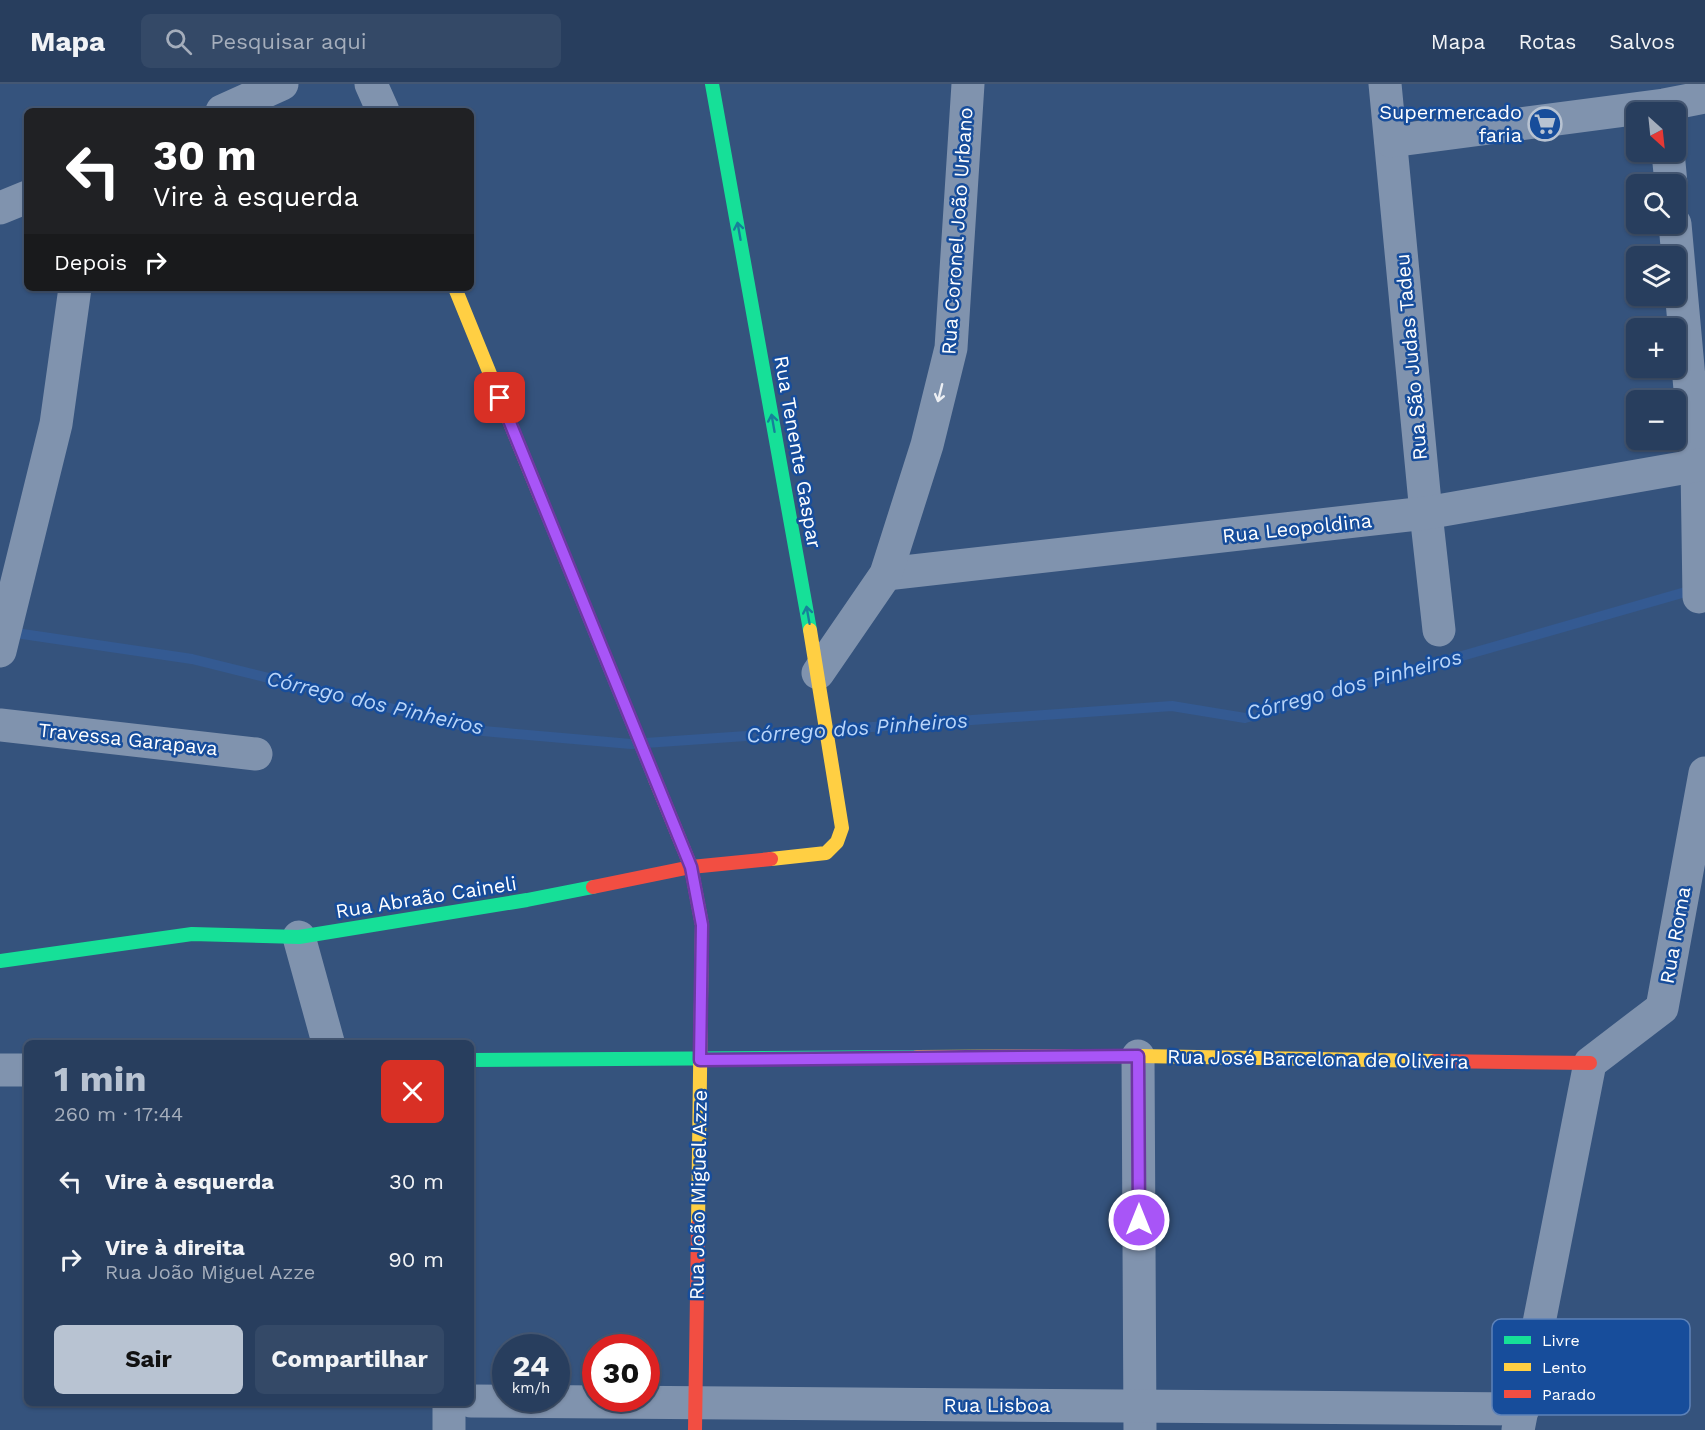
<!DOCTYPE html>
<html lang="pt">
<meta charset="utf-8">
<style>
:root{--surface:#283e5e;--page:#344967;--text:#f1f3f6;--muted:#a5aebc;--line:#445773;--accent:#b8c3d2}
body{margin:0;font-family:"Work Sans",sans-serif;background:var(--page);color:var(--text);height:100vh;display:flex;flex-direction:column;font-size:22px;white-space:nowrap}
*{box-sizing:border-box;margin:0}
p{font-size:20px;color:var(--muted)}
.icon{flex:none;width:33px;height:33px;fill:none;stroke:currentColor;stroke-width:2;stroke-linecap:round;stroke-linejoin:round}
.map{position:relative;flex:1;overflow:hidden}
.drawer{position:absolute;left:24px;top:956px;width:450px;height:366px;display:flex;flex-direction:column;background:var(--surface);border-radius:9px;box-shadow:0 2px 4px #0004,0 0 0 2px var(--line)}
.drawer>*{flex:none}
.banner{position:absolute;left:24px;top:24px;width:450px;height:183px;border-radius:9px;box-shadow:0 2px 4px #0004,0 0 0 2px var(--line);background:#202124;color:#fff;overflow:hidden}
.needle{width:39px;rotate:153deg}
.tools{position:absolute;left:1626px;top:18px;display:grid;gap:12px}
.tools a{display:grid;place-items:center;width:60px;height:60px;border-radius:9px;background:var(--surface);box-shadow:0 2px 4px #0004,0 0 0 2px var(--line);font-size:30px}
.speed{position:absolute;left:492px;top:1250px;display:flex;gap:12px;font-size:30px;font-weight:700;text-align:center}
.speed>*{display:grid;place-content:center;width:78px;height:78px;border-radius:50%;background:var(--surface);box-shadow:0 2px 4px #0004,0 0 0 2px var(--line);line-height:1}
.speed small{font-size:15px;font-weight:400}
.speed .limit{border:9px solid #d22;background:#fff;color:#111}
.pin{position:absolute;display:grid;place-items:center;width:51px;height:51px;color:#fff;margin:-26px;border-radius:12px;box-shadow:0 3px 9px #0006}
.me{position:absolute;width:66px;margin:-33px;rotate:0deg;stroke-linejoin:round;filter:drop-shadow(0 0 4px #0008)}
.turn{display:flex;align-items:center;gap:21px;height:126px;padding:0 30px;font-size:27px}
.turn .icon{width:78px;height:78px;stroke-width:2.5}
.turn b{display:block;font-size:42px;line-height:51px}
.then{display:flex;align-items:center;height:57px;padding:0 30px;background:#0003;gap:12px;font-size:22px}
.round{display:grid;place-items:center;flex:none;width:63px;height:63px;border-radius:9px;background:var(--page)}
.headline{display:flex;align-items:center;justify-content:space-between;height:102px;padding:0 30px}
h1{font-size:36px;font-weight:700;line-height:45px;color:var(--accent)}
.primary-button{display:flex;gap:12px;margin-top:auto;padding:12px 30px}
.primary-button a{flex:1;height:69px;border-radius:9px;background:var(--accent);color:#111;font-size:24px;font-weight:700;line-height:69px;text-align:center}
.primary-button a+a{background:var(--page);color:var(--text)}
ul{padding:0;list-style:none}
li{display:flex;align-items:center;gap:18px;height:78px;padding:0 30px}
li div{flex:1}
li b{display:block;font-size:22px}
li em{font-style:normal}
header{display:flex;align-items:center;gap:36px;box-sizing:border-box;height:84px;padding:0 30px;background:var(--surface);border-bottom:2px solid var(--line)}
header strong{font-size:28px}
nav{display:flex;gap:33px;margin-inline-start:auto;font-size:21px}
.search{width:420px;height:54px;background:var(--page);display:flex;align-items:center;gap:15px;box-sizing:border-box;padding:0 21px;border-radius:9px;color:var(--muted);font-size:22px}
.map>svg:first-child{display:block}
.lines{fill:none;stroke-linecap:round;stroke-linejoin:round}
.stream{stroke:#345a92;stroke-width:10}
.street{stroke:#8093ae;stroke-width:33}
.fast{stroke:#16e098;stroke-width:14}
.slow{stroke:#ffcf43;stroke-width:14}
.jam{stroke:#f24e42;stroke-width:14}
.oneway{stroke:#17809a}
.oneway2{stroke:#eceff3}
.route-casing{stroke:#6d37a1;stroke-width:15}
.route{stroke:#a855f7;stroke-width:10}
.labels{text-anchor:middle;stroke-width:5;stroke-linejoin:round;paint-order:stroke}
.poi-label{font-size:20px;fill:#fff;stroke:#174d9b;text-anchor:end}
.street-label{font-size:20px;fill:#fff;stroke:#174d9b}
.water-label{font-size:21px;font-style:italic;fill:#b9d5f9;stroke:#174d9b}
.key{fill:#174d9b;stroke:#5d82b9;stroke-width:1.5}
.key-label{font-size:16px;fill:#fff}
</style>
<header>
<strong>Mapa</strong>
<div class="search"><svg class="icon" aria-label="search" viewBox="0 0 24 24"><circle cx="10" cy="10" r="6"/><path d="M15 15l6 6"/></svg>Pesquisar aqui</div>
<nav><a>Mapa</a><a>Rotas</a><a>Salvos</a></nav>
</header>
<div class="map">
<svg width="1705" height="1346" viewBox="0 0 1705 1346">
<rect width="100%" height="100%" fill="#35537d"/>
<g class="lines">
<path class="stream" d="M 9,548 L 192,575 L 483,647 L 631,660 L 1172,622 L 1245,634 L 1696,505"/>
<g class="street">
<path d="M 371,0 L 383,27"/>
<path d="M 1385,0 L 1426,429 L 1439,546"/>
<path d="M 222,27 L 282,0"/>
<path d="M 1391,57 L 1664,21 L 1705,13"/>
<path d="M 1668,68 L 1671,100"/>
<path d="M 0,124 L 27,113"/>
<path d="M 1675,140 L 1697,382 L 1699,513"/>
<path d="M 886,490 L 1426,429 L 1705,380"/>
<path d="M 0,567 L 56,340 L 75,204"/>
<path d="M 818,589 L 886,490 L 927,361 L 951,264 L 968,0"/>
<path d="M 0,641 L 256,670"/>
<path d="M 299,853 L 328,958"/>
<path d="M 1138,972 L 1140,1346"/>
<path d="M 0,986 L 27,986"/>
<path d="M 471,1317 L 1523,1325"/>
<path d="M 449,1318 L 449,1346"/>
<path d="M 1518,1346 L 1590,979 L 1662,924 L 1705,689"/>
</g>
<g class="fast">
<path d="M 712,0 L 810,546"/>
<path d="M 541,415 L 655,695"/>
<path d="M 0,877 L 192,850 L 299,853 L 527,816 L 593,803"/>
<path d="M 471,976 L 917,973"/>
</g>
<g class="slow">
<path d="M 455,204 L 541,415"/>
<path d="M 655,695 L 691,783 L 702,841 L 698,1141"/>
<path d="M 771,775 L 826,769 L 837,758 L 842,744 L 810,546"/>
<path d="M 917,973 L 1138,972 L 1435,977"/>
</g>
<g class="jam">
<path d="M 593,803 L 691,783 L 771,775"/>
<path d="M 1435,977 L 1590,979"/>
<path d="M 695,1346 L 698,1141"/>
</g>
</g>
<defs><path id="oneway-shaft" d="M-6 0H5M1.5-3L5.5 0L1.5 3" fill="none" stroke-width="1.6" stroke-linecap="round" stroke-linejoin="round" transform="scale(1.5)"/></defs>
<g class="oneway">
<use href="#oneway-shaft" transform="translate(739 147) rotate(-100)"/>
<use href="#oneway-shaft" transform="translate(773 339) rotate(-100)"/>
<use href="#oneway-shaft" transform="translate(808 531) rotate(-100)"/>
</g>
<use class="oneway2" href="#oneway-shaft" transform="translate(940 309) rotate(104)"/>
<g class="lines">
<defs>
<path id="route" d="M 500,314 L 691,783 L 702,841 L 700,976 L 1138,972 L 1139,1136"/>
</defs>
<use href="#route" class="route-casing"/>
<use href="#route" class="route"/>
</g>
<defs>
<symbol id="supermarket-ring" viewBox="-11 -11 22 22"><circle r="9.5" fill="#174d9b" stroke="#b8c3d2" stroke-width="1.5"/><path d="M-6-5.5h2.5l.6 2H6L4.5 2H-2.5L-4.4-4H-6ZM-1.5 3.2a1.3 1.3 0 1 0 .1 0ZM3 3.2a1.3 1.3 0 1 0 .1 0Z" fill="#b8c3d2"/></symbol>
</defs>
<g fill-rule="evenodd">
<use href="#supermarket-ring" x="1526" y="21" width="38" height="38"/>
</g>
<g class="labels">
<g class="poi-label">
<text x="1522" y="35">Supermercado<tspan x="1522" dy="23">faria</tspan></text>
</g>
<g class="street-label">
<text transform="translate(957 147) rotate(-86)" y="7">Rua Coronel João Urbano</text>
<text transform="translate(1411 273) rotate(-95)" y="7">Rua São Judas Tadeu</text>
<text transform="translate(798 368) rotate(80)" y="7">Rua Tenente Gaspar</text>
<text transform="translate(1297 444) rotate(-6)" y="7">Rua Leopoldina</text>
<text transform="translate(128 655) rotate(6)" y="7">Travessa Garapava</text>
<text transform="translate(426 813) rotate(-9)" y="7">Rua Abraão Caineli</text>
<text transform="translate(1675 851) rotate(-80)" y="7">Rua Roma</text>
<text transform="translate(1318 975) rotate(1)" y="7">Rua José Barcelona de Oliveira</text>
<text transform="translate(698 1111) rotate(-89)" y="7">Rua João Miguel Azze</text>
<text x="997" y="1328">Rua Lisboa</text>
</g>
<g class="water-label">
<text transform="translate(1354 601) rotate(-15)" y="7">Córrego dos Pinheiros</text>
<text transform="translate(375 619) rotate(13)" y="7">Córrego dos Pinheiros</text>
<text transform="translate(857 644) rotate(-4)" y="7">Córrego dos Pinheiros</text>
</g>
</g>
<rect x="1492" y="1235" width="198" height="96" rx="9" class="key"/>
<rect x="1504" y="1252" width="27" height="8" fill="#16e098"/>
<rect x="1504" y="1279" width="27" height="8" fill="#ffcf43"/>
<rect x="1504" y="1306" width="27" height="8" fill="#f24e42"/>
<g class="key-label">
<text x="1542" y="1262">Livre</text>
<text x="1542" y="1289">Lento</text>
<text x="1542" y="1316">Parado</text>
</g>
</svg>
<div class="tools">
<a><svg class="needle" viewBox="-14 -14 28 28"><path d="M0-13l5 13h-10z" fill="#e53935"/><path d="M0 13l5-13h-10z" fill="#a5aebc"/></svg></a>
<a><svg class="icon" aria-label="search" viewBox="0 0 24 24"><circle cx="10" cy="10" r="6"/><path d="M15 15l6 6"/></svg></a>
<a><svg class="icon" aria-label="layers" viewBox="0 0 24 24"><path d="M12 4l9 5-9 5-9-5zM3 14l9 5 9-5"/></svg></a>
<a>+</a>
<a>−</a>
</div>
<div class="speed"><div>24<small>km/h</small></div><div class="limit">30</div></div>
<div class="pin" style="left:500px;top:314px;background:#d93025"><svg class="icon" aria-label="arrive" viewBox="0 0 24 24"><path d="M6 21V4h12l-3 4 3 4H6"/></svg></div>
<svg class="me" style="left:1139px;top:1136px" viewBox="-20 -20 40 40"><circle r="17" fill="#a855f7" stroke="#fff" stroke-width="3"/><path d="M0-11L8 9 0 5-8 9z" fill="#fff"/></svg>
<div class="banner">
<div class="turn"><svg class="icon" aria-label="left" viewBox="0 0 24 24"><path d="M17 20v-9H6M10 6l-5 5 5 5"/></svg><div><b>30 m</b>Vire à esquerda</div></div>
<div class="then">Depois<svg class="icon" aria-label="right" viewBox="0 0 24 24"><path d="M7 20v-9h11M14 6l5 5-5 5"/></svg></div>
</div>
<section class="drawer">
<div class="headline"><div><h1>1 min</h1><p>260 m · 17:44</p></div><a class="round" style="background:#d93025;color:#fff"><svg class="icon" aria-label="close" viewBox="0 0 24 24"><path d="M6 6l12 12M18 6L6 18"/></svg></a></div>
<ul>
<li><svg class="icon" aria-label="left" viewBox="0 0 24 24"><path d="M17 20v-9H6M10 6l-5 5 5 5"/></svg><div><b>Vire à esquerda</b></div><em>30 m</em></li>
<li><svg class="icon" aria-label="right" viewBox="0 0 24 24"><path d="M7 20v-9h11M14 6l5 5-5 5"/></svg><div><b>Vire à direita</b><p>Rua João Miguel Azze</p></div><em>90 m</em></li>
</ul>
<div class="primary-button"><a>Sair</a><a>Compartilhar</a></div>
</section>
</div>
